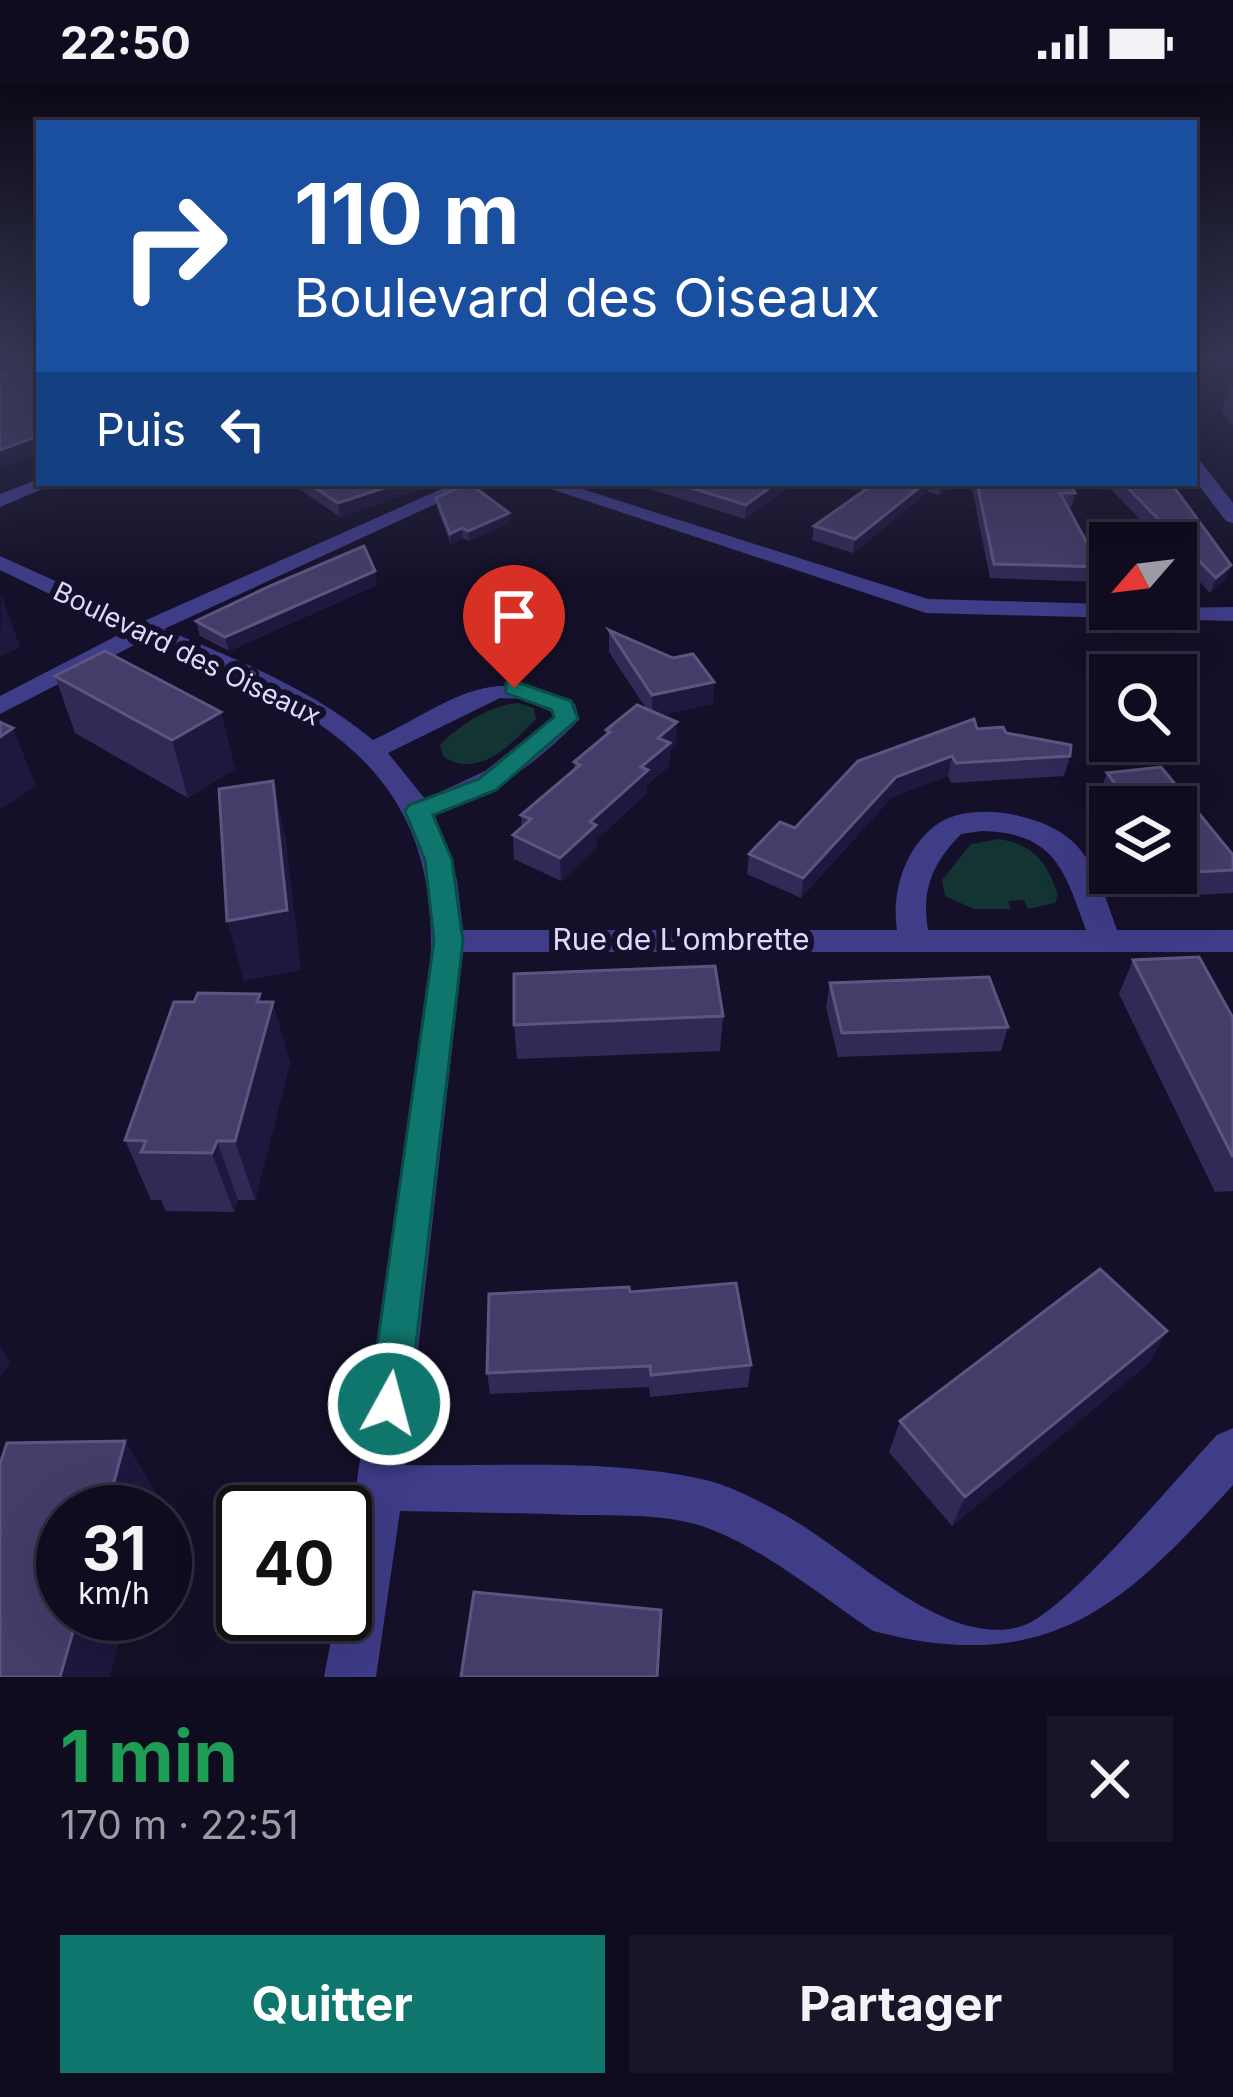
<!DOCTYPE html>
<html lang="fr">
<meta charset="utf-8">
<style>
:root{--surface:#100c1f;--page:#191528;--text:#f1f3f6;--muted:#9c9ba4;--line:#302c3d;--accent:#0f766e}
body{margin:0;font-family:Inter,sans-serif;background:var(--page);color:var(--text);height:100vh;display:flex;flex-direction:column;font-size:45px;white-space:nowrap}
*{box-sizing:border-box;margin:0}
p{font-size:39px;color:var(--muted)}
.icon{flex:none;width:66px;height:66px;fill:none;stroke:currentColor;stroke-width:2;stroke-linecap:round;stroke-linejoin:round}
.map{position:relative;height:1593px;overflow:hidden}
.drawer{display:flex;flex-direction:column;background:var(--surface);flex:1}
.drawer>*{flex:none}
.banner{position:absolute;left:36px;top:36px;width:1161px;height:366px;border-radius:0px;box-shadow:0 12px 48px #0002,0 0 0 3px var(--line);background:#1a4fa0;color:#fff;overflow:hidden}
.needle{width:78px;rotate:242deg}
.tools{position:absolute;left:1089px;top:438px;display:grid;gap:24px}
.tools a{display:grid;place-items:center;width:108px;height:108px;border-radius:0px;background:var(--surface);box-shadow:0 12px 48px #0002,0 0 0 3px var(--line);font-size:60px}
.speed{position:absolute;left:36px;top:1401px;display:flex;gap:24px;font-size:60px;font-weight:700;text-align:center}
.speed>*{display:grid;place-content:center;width:156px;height:156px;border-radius:50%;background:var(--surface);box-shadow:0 12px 48px #0002,0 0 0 3px var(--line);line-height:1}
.speed small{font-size:30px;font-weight:400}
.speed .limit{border:6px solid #111;border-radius:18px;background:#fff;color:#111}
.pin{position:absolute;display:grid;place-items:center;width:102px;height:102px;color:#fff;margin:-123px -51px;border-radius:50% 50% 50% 0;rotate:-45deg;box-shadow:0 0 12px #0007}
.pin .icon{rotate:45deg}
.me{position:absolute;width:132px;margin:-66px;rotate:7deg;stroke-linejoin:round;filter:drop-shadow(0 0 9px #0008)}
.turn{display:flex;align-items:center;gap:42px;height:252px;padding:0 60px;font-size:54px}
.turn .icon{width:156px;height:156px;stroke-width:2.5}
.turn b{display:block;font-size:84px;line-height:102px}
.then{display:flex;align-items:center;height:114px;padding:0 60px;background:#0003;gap:24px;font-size:45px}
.round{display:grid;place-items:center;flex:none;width:126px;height:126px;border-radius:0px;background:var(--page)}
.summary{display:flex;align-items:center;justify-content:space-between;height:204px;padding:0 60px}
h1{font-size:72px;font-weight:700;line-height:90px;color:#1e9e55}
.cta{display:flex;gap:24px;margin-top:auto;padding:24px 60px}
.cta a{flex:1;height:138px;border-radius:0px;background:var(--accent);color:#fff;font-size:48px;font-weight:700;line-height:138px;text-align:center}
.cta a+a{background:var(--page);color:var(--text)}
.status{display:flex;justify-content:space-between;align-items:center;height:84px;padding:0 60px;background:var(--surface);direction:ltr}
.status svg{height:33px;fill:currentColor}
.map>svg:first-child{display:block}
.green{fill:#133433}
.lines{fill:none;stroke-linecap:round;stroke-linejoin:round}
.minor{fill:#3f3c88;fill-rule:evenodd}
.wall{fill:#332957}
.shaded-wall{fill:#1f173d}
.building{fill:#453c69;stroke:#5d5580;stroke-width:3}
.route{fill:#0f766e;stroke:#0a4d48;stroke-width:3}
.labels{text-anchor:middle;stroke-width:12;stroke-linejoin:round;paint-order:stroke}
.far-street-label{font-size:27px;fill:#ded9ff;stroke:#151029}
.street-label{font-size:30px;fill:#ded9ff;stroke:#151029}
</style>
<div class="status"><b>22:50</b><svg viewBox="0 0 49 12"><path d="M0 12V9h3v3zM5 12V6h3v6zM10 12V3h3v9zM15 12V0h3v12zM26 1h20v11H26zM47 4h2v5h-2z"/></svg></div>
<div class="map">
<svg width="1233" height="1593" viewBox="0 0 1233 1593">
<rect width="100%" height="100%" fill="#151029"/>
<g class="green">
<path d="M 518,619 L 534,624 L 536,635 C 513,659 477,697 443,672 L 440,661 C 458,642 492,620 518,619 Z"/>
<path d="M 999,755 C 1035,761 1046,778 1058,810 L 1055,819 L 1028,825 L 1024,816 L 1008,817 L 1011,825 L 974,825 L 945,812 L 942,796 L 971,760 Z"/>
</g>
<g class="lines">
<g class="minor">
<path d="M 1194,376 L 1201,378 L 1233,419 L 1233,439 L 1226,437 L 1194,395 Z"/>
<path d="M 39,395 L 39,399 L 56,399 L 0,423 L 0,410 Z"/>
<path d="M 455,399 L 481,399 L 164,545 C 236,575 312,605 373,656 C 453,618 487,577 575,620 L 579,635 L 575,640 C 535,680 489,714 435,731 L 457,796 L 463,846 L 897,846 C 891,808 905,762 939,739 C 973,717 1042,730 1071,756 C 1096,778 1106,816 1117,846 L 1233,846 L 1233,868 L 463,868 L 405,1381 C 503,1383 610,1374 706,1396 C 731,1402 759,1417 781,1429 C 847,1463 945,1567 1022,1542 C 1065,1529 1180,1390 1217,1351 L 1233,1344 L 1233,1401 C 1123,1522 1050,1593 873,1547 C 821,1512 769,1468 710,1445 C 670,1429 617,1432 574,1431 C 516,1429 458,1428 400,1427 L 376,1593 L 324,1593 L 336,1530 L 345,1530 L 345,1480 L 430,887 C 444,680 313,624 146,555 L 0,630 L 0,612 L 126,547 L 0,486 L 0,472 L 144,537 ZM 500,614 L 526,615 L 553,629 L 553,633 L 485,687 L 425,715 L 388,669 ZM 982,747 C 1055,749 1064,785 1086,846 L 928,846 C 921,805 933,779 961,750 Z"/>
<path d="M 533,399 L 563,399 L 928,515 L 1110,520 L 1110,525 L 1233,523 L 1233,537 L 926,529 Z"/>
</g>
</g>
<g class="wall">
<path d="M 1230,303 L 1233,303 L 1233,341 L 1222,327 Z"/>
<path d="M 290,399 L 441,399 L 340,433 Z"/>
<path d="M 631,399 L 794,399 L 745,435 Z"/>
<path d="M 872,399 L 955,399 L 939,411 L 928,408 L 853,469 L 812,456 L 814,442 L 874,400 Z"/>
<path d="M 971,399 L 1069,399 L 1075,409 L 1072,423 L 1068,423 L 1100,483 L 1096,498 L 990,494 Z"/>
<path d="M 1105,399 L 1171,399 L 1226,495 L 1210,509 L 1176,473 L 1176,459 L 1163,459 Z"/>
<path d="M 436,414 L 509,439 L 469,457 L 463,454 L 451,461 L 437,424 Z"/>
<path d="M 377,501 L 229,567 L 200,552 L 196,537 Z"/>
<path d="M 609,546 L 714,598 L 713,620 L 660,631 L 676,661 L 670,666 L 669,682 L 647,701 L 647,709 L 597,755 L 597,764 L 561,797 L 514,775 L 513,751 L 522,744 L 521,731 L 574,686 L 574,678 L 606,651 L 606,646 L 647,626 L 609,568 Z"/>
<path d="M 55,592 L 221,628 L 235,685 L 188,714 L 75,649 Z"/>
<path d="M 977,645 L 1006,649 L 1070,672 L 1064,692 L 951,699 L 948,692 L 892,713 L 801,814 L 747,790 L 749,770 Z"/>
<path d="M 1161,683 L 1233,771 L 1233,809 L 1159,813 L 1145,789 L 1176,789 L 1176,723 L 1110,723 L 1110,726 L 1099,711 L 1107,689 Z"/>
<path d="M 1133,876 L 1233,934 L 1233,1107 L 1215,1108 L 1119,910 Z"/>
<path d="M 830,899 L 1008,943 L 1001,967 L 838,973 L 826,923 Z"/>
<path d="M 262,918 L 290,978 L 255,1116 L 238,1116 L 234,1128 L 166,1127 L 161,1116 L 151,1116 L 125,1056 Z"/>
<path d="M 723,932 L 720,967 L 517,975 L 514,941 Z"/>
<path d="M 630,1208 L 751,1281 L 748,1303 L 650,1313 L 649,1303 L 490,1310 L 487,1289 Z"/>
<path d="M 1167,1247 L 1149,1279 L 952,1442 L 889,1368 L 900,1337 Z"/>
</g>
<g class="shaded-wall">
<path d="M 39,349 L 39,369 L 0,384 L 0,366 Z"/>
<path d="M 399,399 L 441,399 L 340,433 L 338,419 Z"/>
<path d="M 776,399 L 794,399 L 745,435 L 746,421 Z"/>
<path d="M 925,399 L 930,399 L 928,408 L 853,469 L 855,455 Z"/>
<path d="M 942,399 L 955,399 L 939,411 Z"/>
<path d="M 509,429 L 509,439 L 469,457 L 468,447 Z"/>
<path d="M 462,444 L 463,454 L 451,461 L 450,450 Z"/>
<path d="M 1231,481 L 1226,495 L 1210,509 L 1216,494 Z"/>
<path d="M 375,487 L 377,501 L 229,567 L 225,553 Z"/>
<path d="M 1,509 L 20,563 L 0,573 Z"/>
<path d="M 714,598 L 713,620 L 652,633 L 652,611 Z"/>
<path d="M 221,628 L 235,685 L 188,714 L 172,656 Z"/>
<path d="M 677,638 L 676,661 L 670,666 L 669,682 L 647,701 L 647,709 L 597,755 L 597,764 L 561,797 L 560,774 L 590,738 L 641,683 L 658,654 Z"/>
<path d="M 13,644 L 36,702 L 0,726 L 0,653 Z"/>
<path d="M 952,672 L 948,692 L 892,713 L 801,814 L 803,794 L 896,693 Z"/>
<path d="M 273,697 L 286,755 L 301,886 L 244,897 L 227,837 Z"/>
<path d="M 260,910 L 268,938 L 273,918 L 290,978 L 255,1116 L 235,1057 Z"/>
<path d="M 217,1057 L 238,1116 L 234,1128 L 212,1069 Z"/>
<path d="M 1167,1247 L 1149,1279 L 952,1442 L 965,1413 Z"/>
<path d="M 0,1263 L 11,1279 L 0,1293 Z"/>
<path d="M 125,1357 L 156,1409 L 151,1428 L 106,1428 Z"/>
<path d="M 78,1530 L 126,1530 L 110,1593 L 60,1593 Z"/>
</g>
<g class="building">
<path d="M 39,278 L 39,349 L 36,353 L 0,366 L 0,289 Z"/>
<path d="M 308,399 L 399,399 L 338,419 Z"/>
<path d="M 469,399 L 509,429 L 468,447 L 462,444 L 450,450 L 436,414 Z"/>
<path d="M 676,399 L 776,399 L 746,421 Z"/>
<path d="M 875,399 L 925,399 L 855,455 L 814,442 Z"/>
<path d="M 977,399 L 1069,399 L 1075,409 L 1060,409 L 1100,483 L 994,480 Z"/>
<path d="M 1123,399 L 1171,399 L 1231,481 L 1216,494 Z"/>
<path d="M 364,462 L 375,487 L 225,553 L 196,537 L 272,501 Z"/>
<path d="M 609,546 L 673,574 L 693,570 L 714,598 L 652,611 Z"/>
<path d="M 105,567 L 221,628 L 172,656 L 55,592 Z"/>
<path d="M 637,621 L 677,638 L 658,654 L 670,659 L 641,683 L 648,686 L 590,738 L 596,741 L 560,774 L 513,751 L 531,735 L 521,731 L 580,681 L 574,678 L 610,648 L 606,646 Z"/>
<path d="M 974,635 L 977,645 L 1003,643 L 1006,649 L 1071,661 L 1070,672 L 956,679 L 952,672 L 896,693 L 803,794 L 749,770 L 780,738 L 795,744 L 858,677 Z"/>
<path d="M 0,638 L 13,644 L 0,653 Z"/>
<path d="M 1161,683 L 1233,771 L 1233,786 L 1176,789 L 1176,723 L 1133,723 L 1107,689 Z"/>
<path d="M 273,697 L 287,826 L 227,837 L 219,705 Z"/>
<path d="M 1199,873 L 1233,934 L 1233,1073 L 1133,876 Z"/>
<path d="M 715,882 L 723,932 L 514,941 L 514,890 Z"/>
<path d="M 989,893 L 1008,943 L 842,949 L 830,899 Z"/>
<path d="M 198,909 L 260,910 L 257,918 L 273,918 L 235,1057 L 217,1057 L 212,1069 L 141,1068 L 146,1057 L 125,1056 L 174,918 L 194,918 Z"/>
<path d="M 1100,1185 L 1167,1247 L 965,1413 L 900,1337 Z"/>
<path d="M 736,1199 L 751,1281 L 651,1291 L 650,1282 L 487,1289 L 489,1210 L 629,1203 L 630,1208 Z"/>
<path d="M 125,1357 L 106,1428 L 63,1428 L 63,1530 L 78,1530 L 60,1593 L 0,1593 L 0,1380 L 7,1359 Z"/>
<path d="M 474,1508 L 661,1526 L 657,1593 L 461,1593 Z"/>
</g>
<linearGradient id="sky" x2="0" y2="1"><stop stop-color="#0c0917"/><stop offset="0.55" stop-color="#353754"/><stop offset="1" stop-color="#353754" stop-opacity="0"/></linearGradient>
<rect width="1233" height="499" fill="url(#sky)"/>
<path class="route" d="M 514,597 L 571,617 L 578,635 L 496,706 L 433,731 L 452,776 L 463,857 L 409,1320 L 403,1334 L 389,1340 L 375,1334 L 369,1320 L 434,857 L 425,776 L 405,727 L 409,721 L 479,695 L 554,633 L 552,626 L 506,609 L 506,599 Z"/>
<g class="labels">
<g class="far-street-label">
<text transform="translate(187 570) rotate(26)" y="9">Boulevard des Oiseaux</text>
</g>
<g class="street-label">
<text x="681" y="866">Rue de L'ombrette</text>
</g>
</g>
</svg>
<div class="tools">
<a><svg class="needle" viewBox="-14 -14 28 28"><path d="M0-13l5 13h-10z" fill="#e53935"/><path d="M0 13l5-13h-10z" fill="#9c9ba4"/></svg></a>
<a><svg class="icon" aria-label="search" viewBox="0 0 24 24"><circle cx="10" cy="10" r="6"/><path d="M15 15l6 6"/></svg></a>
<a><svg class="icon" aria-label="layers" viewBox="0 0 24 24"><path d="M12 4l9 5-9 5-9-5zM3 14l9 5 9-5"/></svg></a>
</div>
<div class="speed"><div>31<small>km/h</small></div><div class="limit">40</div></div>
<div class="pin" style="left:514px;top:604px;background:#d93025"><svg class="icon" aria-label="arrive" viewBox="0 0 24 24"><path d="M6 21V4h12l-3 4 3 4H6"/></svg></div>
<svg class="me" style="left:389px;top:1320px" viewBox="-20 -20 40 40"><circle r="17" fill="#0f766e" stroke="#fff" stroke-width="3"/><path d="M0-11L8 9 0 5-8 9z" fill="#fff"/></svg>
<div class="banner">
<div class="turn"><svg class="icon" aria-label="right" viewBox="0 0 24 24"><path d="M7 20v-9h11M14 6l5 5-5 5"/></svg><div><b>110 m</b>Boulevard des Oiseaux</div></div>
<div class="then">Puis<svg class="icon" aria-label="left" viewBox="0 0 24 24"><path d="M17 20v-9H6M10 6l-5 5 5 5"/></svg></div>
</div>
</div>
<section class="drawer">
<div class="summary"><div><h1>1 min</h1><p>170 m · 22:51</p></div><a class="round"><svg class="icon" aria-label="close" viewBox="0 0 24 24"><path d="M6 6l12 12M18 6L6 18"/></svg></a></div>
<div class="cta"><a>Quitter</a><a>Partager</a></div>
</section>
